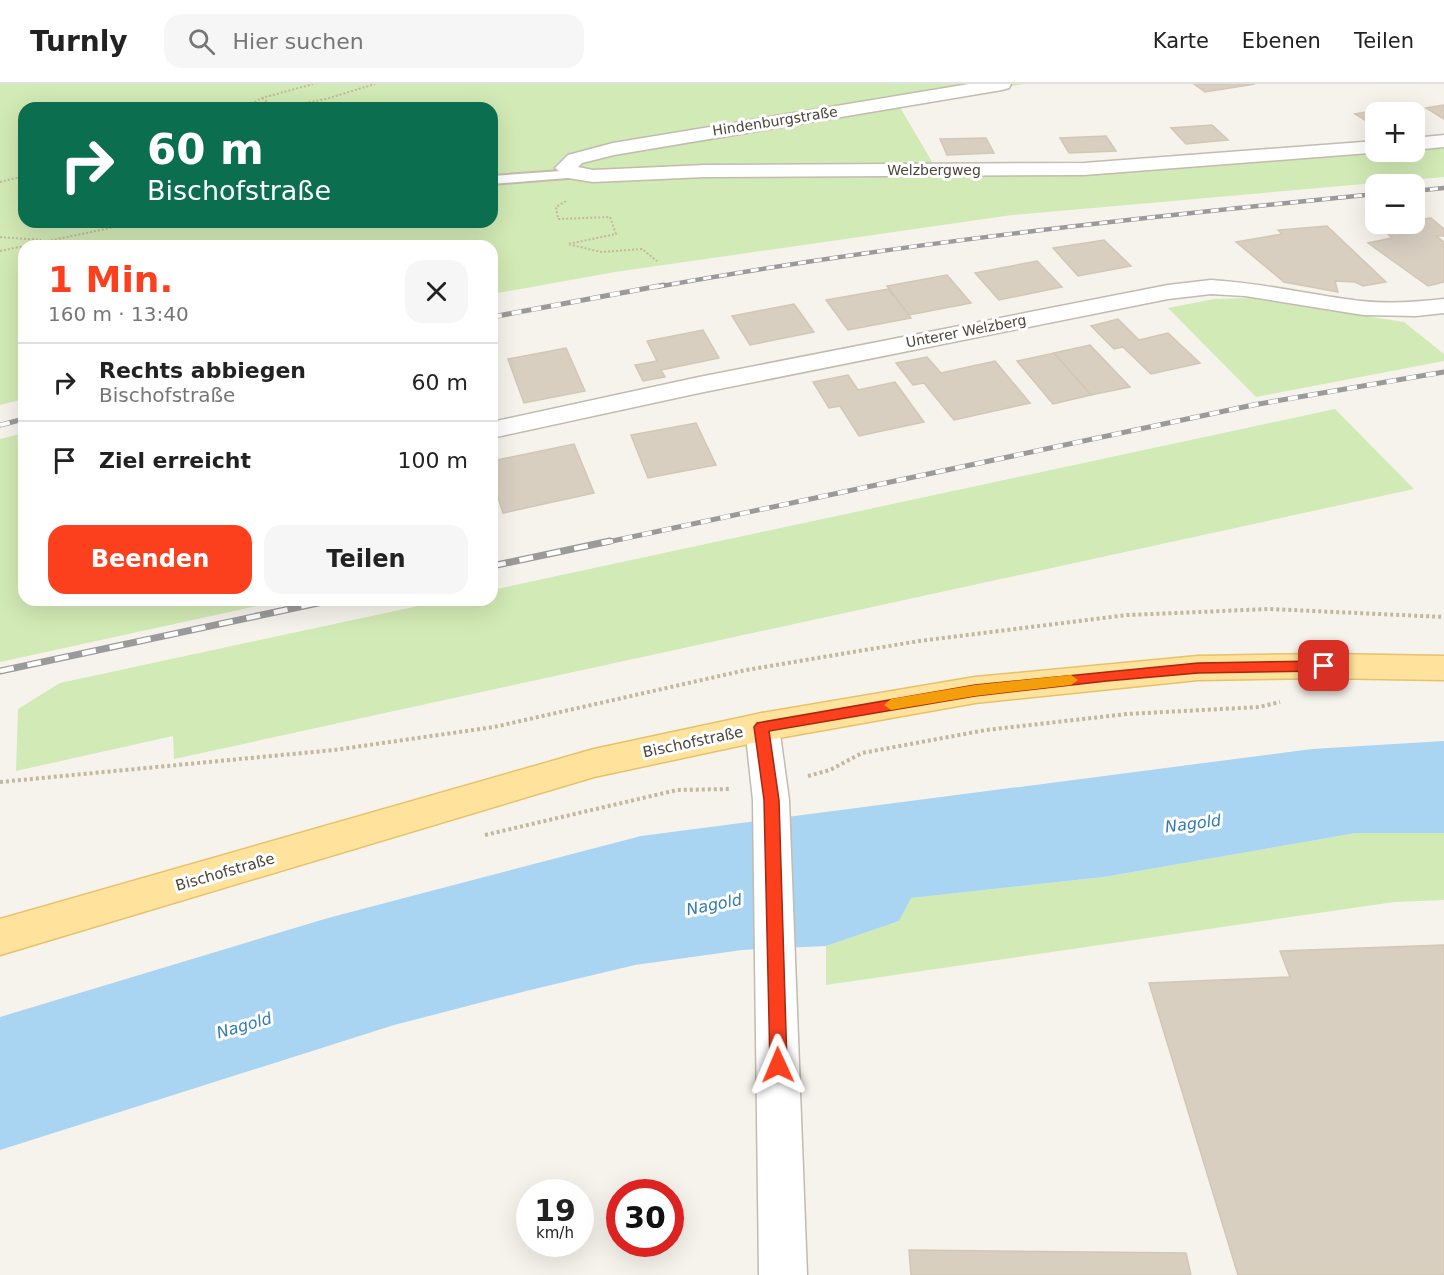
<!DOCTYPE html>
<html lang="de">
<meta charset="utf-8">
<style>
:root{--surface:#fff;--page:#f6f6f6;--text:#222;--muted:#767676;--line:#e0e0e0;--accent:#fc3f1d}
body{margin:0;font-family:"DejaVu Sans",sans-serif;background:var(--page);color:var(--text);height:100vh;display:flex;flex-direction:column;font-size:22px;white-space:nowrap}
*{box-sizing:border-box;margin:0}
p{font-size:20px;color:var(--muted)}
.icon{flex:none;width:33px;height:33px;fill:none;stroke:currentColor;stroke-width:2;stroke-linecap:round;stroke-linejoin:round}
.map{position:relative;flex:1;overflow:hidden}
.details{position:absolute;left:18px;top:156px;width:480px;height:366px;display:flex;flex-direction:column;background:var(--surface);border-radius:18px;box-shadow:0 6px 24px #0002}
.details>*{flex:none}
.hud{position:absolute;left:18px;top:18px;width:480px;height:126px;border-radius:18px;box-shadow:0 6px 24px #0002;background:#0b6e4f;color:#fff;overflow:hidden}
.controls{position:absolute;left:1365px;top:18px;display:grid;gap:12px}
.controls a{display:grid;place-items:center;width:60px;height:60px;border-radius:12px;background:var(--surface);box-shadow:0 6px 24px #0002;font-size:30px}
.speed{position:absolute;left:516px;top:1095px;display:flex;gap:12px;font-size:30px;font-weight:700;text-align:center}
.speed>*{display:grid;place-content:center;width:78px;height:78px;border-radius:50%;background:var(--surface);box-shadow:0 6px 24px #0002;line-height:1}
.speed small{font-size:15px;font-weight:400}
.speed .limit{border:9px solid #d22;background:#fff;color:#111}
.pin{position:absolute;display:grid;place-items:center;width:51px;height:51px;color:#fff;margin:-26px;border-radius:12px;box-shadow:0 3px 9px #0006}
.me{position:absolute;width:66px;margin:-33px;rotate:359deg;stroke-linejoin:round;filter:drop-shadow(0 0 4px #0008)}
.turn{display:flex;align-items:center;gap:21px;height:126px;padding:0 30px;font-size:27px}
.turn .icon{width:78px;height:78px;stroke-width:2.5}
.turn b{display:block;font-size:42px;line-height:51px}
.round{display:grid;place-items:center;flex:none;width:63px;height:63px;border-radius:18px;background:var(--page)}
.summary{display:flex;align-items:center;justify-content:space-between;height:102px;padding:0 30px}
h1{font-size:36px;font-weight:700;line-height:45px;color:var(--accent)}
.button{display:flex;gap:12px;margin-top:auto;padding:12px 30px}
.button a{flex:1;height:69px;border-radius:18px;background:var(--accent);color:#fff;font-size:24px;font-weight:700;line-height:69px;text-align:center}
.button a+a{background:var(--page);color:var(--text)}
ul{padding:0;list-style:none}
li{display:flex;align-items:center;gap:18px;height:78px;padding:0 30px;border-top:2px solid var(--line)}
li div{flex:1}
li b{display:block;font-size:22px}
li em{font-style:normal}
header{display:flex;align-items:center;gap:36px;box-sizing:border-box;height:84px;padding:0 30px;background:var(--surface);border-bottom:2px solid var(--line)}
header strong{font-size:28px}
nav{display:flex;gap:33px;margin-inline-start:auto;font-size:21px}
.search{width:420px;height:54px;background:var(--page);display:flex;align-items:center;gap:15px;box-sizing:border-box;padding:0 21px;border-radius:18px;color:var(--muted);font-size:22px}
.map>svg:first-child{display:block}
.green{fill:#d2eab5;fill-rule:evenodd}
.water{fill:#a9d4f2}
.building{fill:#d8cfc1;stroke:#d3c7b4;stroke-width:1.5}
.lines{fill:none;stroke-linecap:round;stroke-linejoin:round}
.service-casing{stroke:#c2bbae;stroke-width:4}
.minor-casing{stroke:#c2bbae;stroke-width:3}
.primary-casing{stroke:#e6c16a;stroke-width:3}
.path-far1{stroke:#c4b79f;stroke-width:2;stroke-dasharray:2 2;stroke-linecap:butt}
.path{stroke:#c4b79f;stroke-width:4;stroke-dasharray:3 3;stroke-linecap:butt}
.service{fill:#fff;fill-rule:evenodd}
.minor{fill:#fff;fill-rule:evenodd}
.primary{fill:#ffe39c;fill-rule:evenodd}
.rail-far2-casing{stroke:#9a9a9a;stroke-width:4.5}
.rail-far1-casing{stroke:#9a9a9a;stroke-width:5}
.rail-casing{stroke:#9a9a9a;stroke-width:7}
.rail-far2{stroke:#fff;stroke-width:3;stroke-dasharray:8;stroke-linecap:butt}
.rail-far1{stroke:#fff;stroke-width:4;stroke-dasharray:10;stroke-linecap:butt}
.rail{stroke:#fff;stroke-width:4.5;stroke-dasharray:14;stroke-linecap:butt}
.route{fill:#fc3f1d;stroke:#a42913;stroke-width:1.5}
.slow{fill:#f59e0b}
.labels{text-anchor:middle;stroke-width:6;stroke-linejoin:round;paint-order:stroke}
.far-street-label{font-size:14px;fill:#4b4439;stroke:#fff}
.street-label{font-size:15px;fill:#4b4439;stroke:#fff}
.water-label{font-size:16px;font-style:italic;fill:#2e7ab2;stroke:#fff}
</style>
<header>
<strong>Turnly</strong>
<div class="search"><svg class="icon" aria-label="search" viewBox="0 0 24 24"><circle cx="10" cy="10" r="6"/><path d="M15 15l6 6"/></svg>Hier suchen</div>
<nav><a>Karte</a><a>Ebenen</a><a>Teilen</a></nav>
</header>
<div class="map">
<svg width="1444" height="1191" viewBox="0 0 1444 1191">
<rect width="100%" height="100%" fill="#f6f3ec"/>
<g class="green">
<path d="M 0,0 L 1024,0 L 898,20 L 934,81 L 1087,90 L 1444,64 L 1444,93 L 1012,131 L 615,188 L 492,210 L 492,162 L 24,162 L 24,315 L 0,321 ZM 24,24 L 492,24 L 492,138 L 24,138 Z"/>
<path d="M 1249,214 L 1404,238 L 1444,270 L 1444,277 L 1256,313 L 1168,224 L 1214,215 Z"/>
<path d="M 1335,325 L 1414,405 L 174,675 L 173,652 L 16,687 L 18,625 L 60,599 L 446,516 L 492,516 L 492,506 Z"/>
<path d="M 24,349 L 24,516 L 285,516 L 0,578 L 0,355 Z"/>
<path d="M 1356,749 L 1444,749 L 1444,816 L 1394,818 L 826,901 L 826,862 L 899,837 L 910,814 L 1104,793 Z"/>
</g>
<path class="water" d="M 1444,657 L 1444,749 L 1356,749 L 1104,793 L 911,814 L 899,837 L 826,862 L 742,866 L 635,881 L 526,907 L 394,941 L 0,1066 L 0,933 L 328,834 L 641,752 L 1312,665 Z"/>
<g class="building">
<path d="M 1194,0 L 1255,0 L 1205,8 Z"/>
<path d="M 1444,21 L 1444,35 L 1426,24 Z"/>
<path d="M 1390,24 L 1397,28 L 1376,28 L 1376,43 L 1355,30 Z"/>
<path d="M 1212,41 L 1228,56 L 1186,60 L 1171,44 Z"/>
<path d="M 1106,52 L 1116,67 L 1069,69 L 1060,54 Z"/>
<path d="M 986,54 L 994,69 L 947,71 L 940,55 Z"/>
<path d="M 1431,134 L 1444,145 L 1444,152 L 1436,152 L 1444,158 L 1444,198 L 1428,202 L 1368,159 L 1392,154 L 1378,140 L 1414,140 L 1414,136 Z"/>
<path d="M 1327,142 L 1386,198 L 1363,202 L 1355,198 L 1335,197 L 1338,208 L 1284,198 L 1236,158 L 1282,150 L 1278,146 Z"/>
<path d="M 1104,156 L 1131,182 L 1078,192 L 1053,164 Z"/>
<path d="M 1037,177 L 1062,203 L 999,216 L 975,189 Z"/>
<path d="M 947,191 L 971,219 L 909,231 L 887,202 Z"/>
<path d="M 888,205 L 911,234 L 848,246 L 826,216 Z"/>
<path d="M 794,220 L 814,248 L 750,261 L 732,232 Z"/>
<path d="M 1118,235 L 1139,256 L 1168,249 L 1200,279 L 1151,290 L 1123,263 L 1114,265 L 1091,242 Z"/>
<path d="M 703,246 L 719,274 L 661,286 L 665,293 L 643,297 L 635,281 L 657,277 L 647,257 Z"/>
<path d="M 1090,261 L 1130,303 L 1091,311 L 1054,269 Z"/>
<path d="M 566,264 L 585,307 L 524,319 L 508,275 Z"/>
<path d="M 1054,269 L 1091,311 L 1053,320 L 1017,277 Z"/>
<path d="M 927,273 L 941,289 L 995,277 L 1030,319 L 954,336 L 924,299 L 913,301 L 896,279 Z"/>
<path d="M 848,291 L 858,306 L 895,298 L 924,338 L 859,352 L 840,322 L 829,324 L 813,298 Z"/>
<path d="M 696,339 L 716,381 L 648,394 L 631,351 Z"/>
<path d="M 574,360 L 594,409 L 503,429 L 492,395 L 492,377 Z"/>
<path d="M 1444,861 L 1444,1191 L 1238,1191 L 1149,899 L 1290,893 L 1280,867 Z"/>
<path d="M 909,1166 L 1186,1169 L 1191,1191 L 911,1191 Z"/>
</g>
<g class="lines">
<defs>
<path id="service" d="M 575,86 L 580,87 L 582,90 L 580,93 L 492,100 L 492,92 Z"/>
<g id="minor">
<path d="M 969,0 L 1011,0 L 1009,4 L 1002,6 L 614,71 L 582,79 L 578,83 L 593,86 L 705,81 L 1084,79 L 1376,57 L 1376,68 L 1382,68 L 1084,91 L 705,93 L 593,98 L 568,94 L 555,84 L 568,71 L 613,59 Z"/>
<path d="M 1444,51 L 1444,63 L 1414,66 L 1414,54 Z"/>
<path d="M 1211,196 C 1262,199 1311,211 1361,217 C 1389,220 1417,218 1444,215 L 1444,229 L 1416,232 L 1363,231 L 1245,212 L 1211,210 L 1168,215 L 699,309 L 492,354 L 492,338 L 699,293 L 1168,201 Z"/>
<path d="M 762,629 L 774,633 L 779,643 L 789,716 L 807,1191 L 759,1191 L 753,716 L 745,643 L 750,633 Z"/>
</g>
<path id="primary" d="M 1325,570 L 1444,572 L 1444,596 L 1325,594 L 1198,596 L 975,619 L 762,657 L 594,693 L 0,871 L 0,835 L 594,665 L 762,629 L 975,593 L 1198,572 Z"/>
</defs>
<use href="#service" class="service-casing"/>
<use href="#minor" class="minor-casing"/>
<use href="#primary" class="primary-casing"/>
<g class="path-far1">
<path d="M 262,14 L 276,24"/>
<path d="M 244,24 L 262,14 L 313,0"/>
<path d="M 277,24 L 326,15 L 375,0"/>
<path d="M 0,98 L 24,92"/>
<path d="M 566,117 L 556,123 L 558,135 L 610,133 L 616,150 L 568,160 L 601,168 L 642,165 L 657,177"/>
<path d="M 0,153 L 41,156"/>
<path d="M 0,167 L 139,138"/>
</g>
<g class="path">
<path d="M 808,692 L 830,686 L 862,669 L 986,646 L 1127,630 L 1259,623 L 1280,618"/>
<path d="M 0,698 L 334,666 L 494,643 L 746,586 L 919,557 L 1127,531 L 1270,525 L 1444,533"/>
<path d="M 485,751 L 677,706 L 730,705"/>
</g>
<use href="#service" class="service"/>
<use href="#minor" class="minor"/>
<use href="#primary" class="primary"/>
<defs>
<g id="rail-far2">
<path d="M 1414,107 L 1444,104"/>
<path d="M 656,203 C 894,160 1135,134 1376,110"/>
</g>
<g id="rail-far1">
<path d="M 492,233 L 664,201"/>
<path d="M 0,341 L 24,335"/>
<path d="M 603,459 L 1253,321 L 1444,288"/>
</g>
<g id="rail">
<path d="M 492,482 L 610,457"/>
<path d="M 0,587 L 332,516"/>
</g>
</defs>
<use href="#rail-far2" class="rail-far2-casing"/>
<use href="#rail-far1" class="rail-far1-casing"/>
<use href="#rail" class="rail-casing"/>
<use href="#rail-far2" class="rail-far2"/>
<use href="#rail-far1" class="rail-far1"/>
<use href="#rail" class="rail"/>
</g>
<path class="route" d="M 1324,577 L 1331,582 L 1324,587 L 1198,589 L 1107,597 L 975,612 L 769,647 L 779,716 L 787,981 L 785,987 L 778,990 L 772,987 L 770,981 L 764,716 L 754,643 L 757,639 L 975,601 L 1198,579 Z"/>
<path class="slow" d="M 1071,591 L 1078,596 L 1071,601 L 975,612 L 891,626 L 884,621 L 891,615 L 975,601 Z"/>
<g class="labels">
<g class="far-street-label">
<text transform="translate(775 37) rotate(-9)" y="5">Hindenburgstraße</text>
<text x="934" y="91">Welzbergweg</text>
<text transform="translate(966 247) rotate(-11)" y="5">Unterer Welzberg</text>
</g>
<g class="street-label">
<text transform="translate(693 658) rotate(-12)" y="5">Bischofstraße</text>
<text transform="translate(225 788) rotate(-16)" y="5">Bischofstraße</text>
</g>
<g class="water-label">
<text transform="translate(1193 739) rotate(-7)" y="6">Nagold</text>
<text transform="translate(714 820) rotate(-11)" y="6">Nagold</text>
<text transform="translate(244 941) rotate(-16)" y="6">Nagold</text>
</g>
</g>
</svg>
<div class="controls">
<a>+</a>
<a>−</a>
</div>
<div class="speed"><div>19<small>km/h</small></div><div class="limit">30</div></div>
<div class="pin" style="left:1324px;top:582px;background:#d93025"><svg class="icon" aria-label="arrive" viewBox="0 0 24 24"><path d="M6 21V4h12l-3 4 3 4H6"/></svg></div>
<svg class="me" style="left:778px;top:981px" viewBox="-20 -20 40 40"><path d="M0-17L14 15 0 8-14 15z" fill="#fc3f1d" stroke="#fff" stroke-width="4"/></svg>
<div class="hud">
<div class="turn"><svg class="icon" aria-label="right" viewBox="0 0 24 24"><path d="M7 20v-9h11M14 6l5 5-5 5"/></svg><div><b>60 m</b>Bischofstraße</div></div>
</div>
<section class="details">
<div class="summary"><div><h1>1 Min.</h1><p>160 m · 13:40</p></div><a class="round"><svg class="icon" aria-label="close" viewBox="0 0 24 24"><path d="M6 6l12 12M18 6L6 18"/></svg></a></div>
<ul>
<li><svg class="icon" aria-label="right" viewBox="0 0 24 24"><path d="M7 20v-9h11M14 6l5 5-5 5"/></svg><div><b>Rechts abbiegen</b><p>Bischofstraße</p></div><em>60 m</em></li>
<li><svg class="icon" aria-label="arrive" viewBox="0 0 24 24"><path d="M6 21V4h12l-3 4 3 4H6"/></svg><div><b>Ziel erreicht</b></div><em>100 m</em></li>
</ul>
<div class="button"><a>Beenden</a><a>Teilen</a></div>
</section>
</div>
